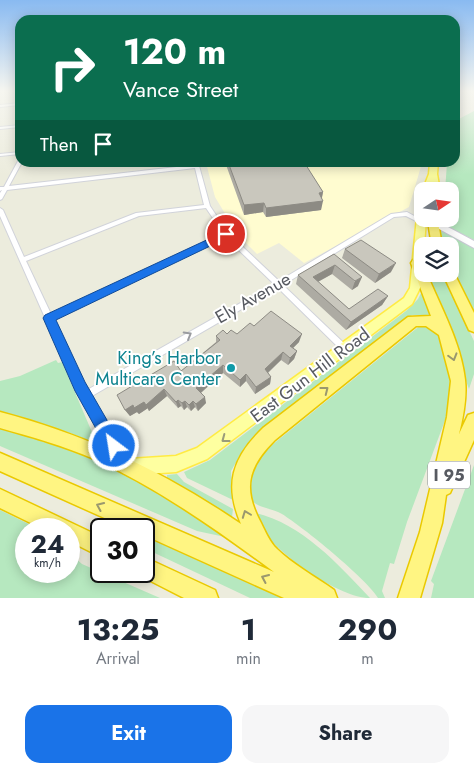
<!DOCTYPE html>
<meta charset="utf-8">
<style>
:root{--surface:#fff;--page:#f6f6f7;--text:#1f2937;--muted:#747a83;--accent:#1a73e8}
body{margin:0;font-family:Jost,sans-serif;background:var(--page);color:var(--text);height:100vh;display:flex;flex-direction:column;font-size:19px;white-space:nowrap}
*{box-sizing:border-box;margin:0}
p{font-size:16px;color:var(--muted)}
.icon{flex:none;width:28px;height:28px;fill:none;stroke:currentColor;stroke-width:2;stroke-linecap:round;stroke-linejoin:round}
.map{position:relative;height:598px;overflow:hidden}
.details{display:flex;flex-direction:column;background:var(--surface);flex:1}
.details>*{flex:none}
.banner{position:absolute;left:15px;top:15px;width:445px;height:152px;border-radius:15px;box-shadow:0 2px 12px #0003;background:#0b6e4f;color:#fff;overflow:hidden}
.needle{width:32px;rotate:77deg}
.controls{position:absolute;left:414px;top:182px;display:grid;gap:10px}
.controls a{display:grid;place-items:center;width:45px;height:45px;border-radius:10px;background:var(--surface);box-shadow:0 2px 12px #0003;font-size:25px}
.speed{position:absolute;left:15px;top:518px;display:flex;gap:10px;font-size:25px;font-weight:700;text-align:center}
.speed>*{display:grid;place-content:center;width:65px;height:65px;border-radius:50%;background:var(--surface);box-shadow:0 2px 12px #0003;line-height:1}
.speed small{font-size:12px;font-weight:400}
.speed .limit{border:2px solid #111;border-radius:8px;background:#fff;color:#111}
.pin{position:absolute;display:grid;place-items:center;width:42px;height:42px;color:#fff;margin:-21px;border:2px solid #fff;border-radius:50%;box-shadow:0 1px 5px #0007}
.me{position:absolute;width:55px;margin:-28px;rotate:329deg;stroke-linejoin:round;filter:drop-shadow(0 0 4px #0008)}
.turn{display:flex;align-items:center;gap:18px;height:105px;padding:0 25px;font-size:22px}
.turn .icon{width:65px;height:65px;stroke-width:2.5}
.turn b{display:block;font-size:35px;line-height:42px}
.then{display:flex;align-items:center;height:48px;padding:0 25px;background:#0003;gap:10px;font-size:19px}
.eta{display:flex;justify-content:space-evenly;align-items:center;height:85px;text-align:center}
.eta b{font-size:30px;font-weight:700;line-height:35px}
.action{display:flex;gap:10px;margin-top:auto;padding:10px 25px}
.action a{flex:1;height:58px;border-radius:15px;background:var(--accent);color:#fff;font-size:20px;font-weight:700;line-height:58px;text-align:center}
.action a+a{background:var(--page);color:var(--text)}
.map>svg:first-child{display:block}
.commercial{fill:#fffcd0}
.green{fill:#b6e8bf}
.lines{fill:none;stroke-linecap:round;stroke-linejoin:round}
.street-casing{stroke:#d1d3da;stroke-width:2}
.secondary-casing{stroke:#c9cbd4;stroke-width:2}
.primary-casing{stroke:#ffeb44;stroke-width:3}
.highway-casing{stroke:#eac900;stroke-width:3}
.street{fill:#fff;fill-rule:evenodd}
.secondary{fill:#fff;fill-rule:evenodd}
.primary{fill:#feffa0;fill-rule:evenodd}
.highway{fill:#fff582;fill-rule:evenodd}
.wall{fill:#adaba3}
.shaded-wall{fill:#8d8b84}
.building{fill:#c9c7bd;stroke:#8d8b84}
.oneway{stroke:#9a9ca0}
.oneway2{stroke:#9a986e}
.oneway3{stroke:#9a9c7a}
.route{fill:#1a73e8;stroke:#114b97}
.culture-dot{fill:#0f9aa8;stroke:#fff;stroke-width:2}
.labels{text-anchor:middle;stroke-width:4;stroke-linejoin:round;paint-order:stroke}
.shield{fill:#fff;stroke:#898c90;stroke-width:1}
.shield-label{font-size:16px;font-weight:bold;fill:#575a61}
.street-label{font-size:18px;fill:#575a61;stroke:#fff}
.culture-label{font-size:18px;fill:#0d838f;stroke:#fff;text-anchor:end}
</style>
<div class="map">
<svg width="474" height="598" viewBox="0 0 474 598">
<rect width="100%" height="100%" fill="#ececdd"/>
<path class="commercial" d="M 206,163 L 422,163 L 409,207 L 304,263 L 279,243 L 257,254 L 238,235 L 215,197 Z"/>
<g class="green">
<path d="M 474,111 L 474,240 L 446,226 L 439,219 L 450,219 L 450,191 L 445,191 L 447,163 L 455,162 L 455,121 Z"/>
<path d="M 442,230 L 474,248 L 474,314 L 450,266 L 450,246 L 442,246 L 440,232 Z"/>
<path d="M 427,274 L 442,274 L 474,341 L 474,374 L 469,389 Z"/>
<path d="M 422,291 L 430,315 L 412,315 L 256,434 L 242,452 L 231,471 L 233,500 L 187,478 L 184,472 L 210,460 L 406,311 L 418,299 Z"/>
<path d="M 422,324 L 435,328 L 441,339 L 452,378 L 450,407 L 407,522 L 394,564 L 390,563 L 382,591 L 385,598 L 378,598 C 367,579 303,527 282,514 C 272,508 260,509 251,500 L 249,481 L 257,457 Z"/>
<path d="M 56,360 L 58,363 L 62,362 L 97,444 L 70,433 L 0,415 L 0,381 L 20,376 Z"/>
<path d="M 0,424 L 39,434 L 136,478 L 226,533 L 225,537 L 197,531 L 0,446 Z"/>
<path d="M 474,465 L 474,598 L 431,598 L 434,584 L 431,581 Z"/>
<path d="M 177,474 L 184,482 L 233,509 L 232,517 L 167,480 L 167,475 Z"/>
<path d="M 0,510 L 39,529 L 26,529 L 26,571 L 69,571 L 69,553 L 82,564 L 160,598 L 0,598 Z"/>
<path d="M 256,513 C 302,524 338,564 370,598 C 339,598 281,556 263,531 C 260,526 258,519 256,513 Z"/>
<path d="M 144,536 L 283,598 L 250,598 L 144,548 Z"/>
</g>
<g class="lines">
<defs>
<g id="street">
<path d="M 20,103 L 20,105 L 0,107 L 0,105 Z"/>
<path d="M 20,125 L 20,127 L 0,129 L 0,127 Z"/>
<path d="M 20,152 L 20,154 L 0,156 L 0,154 Z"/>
<path d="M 18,161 L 20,161 L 20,162 L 22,162 L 9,186 L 194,165 L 194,162 L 198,162 L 210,206 L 228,233 L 279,281 L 391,214 L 407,212 L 425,222 L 422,224 L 406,216 L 394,217 L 283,285 L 348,347 L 349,349 L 348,351 L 345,352 L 342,351 L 278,288 L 92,396 L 95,401 L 109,431 L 128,459 L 130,462 L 128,465 L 125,467 L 122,465 L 103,437 L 89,407 L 77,390 L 0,216 L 0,208 L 3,210 L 24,257 L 136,213 L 204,205 L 195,168 L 7,190 L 2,199 L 0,200 L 0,193 L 2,190 L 0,191 L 0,187 L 4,187 ZM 206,208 L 223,233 L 51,314 L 26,261 L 139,216 ZM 225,237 L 274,284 L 87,390 L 83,384 L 53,319 Z"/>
</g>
<path id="secondary" d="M 433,219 L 474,241 L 474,248 L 430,224 L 429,222 Z"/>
<g id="primary">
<path d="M 430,162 L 438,162 L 437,174 L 440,191 L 432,191 L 431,188 L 430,191 L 422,192 L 429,174 Z"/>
<path d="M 422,214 L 422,219 L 426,219 L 424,246 L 422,246 L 420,288 L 412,304 L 207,459 L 176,472 L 129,475 L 123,473 L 121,467 L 123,461 L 129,459 L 176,456 L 197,448 L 404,298 L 410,288 L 417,217 Z"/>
</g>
<g id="highway">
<path d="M 433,219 L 438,222 L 442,246 L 432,246 L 428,222 Z"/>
<path d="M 422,259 L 422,274 L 427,274 C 441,308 461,343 465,380 C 467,397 463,418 459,434 L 468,415 L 474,413 L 474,440 L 450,493 L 446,495 L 442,523 L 420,598 L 398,598 L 420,532 L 447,417 L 451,381 L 439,335 L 426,326 L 416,326 L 275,440 C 248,467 242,488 261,523 C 265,531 270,543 277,549 C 291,563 317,578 334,590 L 337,598 L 284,598 L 144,535 L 144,529 L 129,529 L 0,471 L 0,453 L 274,572 C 217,530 158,488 94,459 C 64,446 32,437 0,428 L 0,412 C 88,435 166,473 241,524 C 224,484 232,458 263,428 L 408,317 L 431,316 L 411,263 L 413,260 Z"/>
<path d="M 450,270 L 453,271 L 474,313 L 474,332 L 469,330 L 443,274 L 450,274 Z"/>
<path d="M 0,489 L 101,537 L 101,557 L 69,541 L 69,529 L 43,529 L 0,508 Z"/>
<path d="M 144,557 L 215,590 L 218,598 L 184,598 L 137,574 L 135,571 L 144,571 Z"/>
</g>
</defs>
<use href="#street" class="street-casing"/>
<use href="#secondary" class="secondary-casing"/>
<use href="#primary" class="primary-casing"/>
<use href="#highway" class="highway-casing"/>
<use href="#street" class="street"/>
<use href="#secondary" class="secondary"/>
<use href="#primary" class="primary"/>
<use href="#highway" class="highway"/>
</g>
<g class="wall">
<path d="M 157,162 L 166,162 L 167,164 L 158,165 Z"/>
<path d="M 225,162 L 307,162 L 304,163 L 323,192 L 322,198 L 321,210 L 266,217 L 263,212 L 244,215 Z"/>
<path d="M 345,249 L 391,272 L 375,283 L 342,258 Z"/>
<path d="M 334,254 L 358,286 L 352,290 L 332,274 L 318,282 L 349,309 L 388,296 L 382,305 L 346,330 L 296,284 L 298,275 Z"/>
<path d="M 254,326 L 299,342 L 293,348 L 297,351 L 294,359 L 288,365 L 281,360 L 268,373 L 271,377 L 270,384 L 255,394 L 246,381 L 240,387 L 223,373 L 201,393 L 206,403 L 198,411 L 195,407 L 191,411 L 187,407 L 184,410 L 181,406 L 178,408 L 167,396 L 149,411 L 148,408 L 139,414 L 137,412 L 130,416 L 125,410 L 181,371 L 216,342 L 216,336 L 227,334 L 237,334 Z"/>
</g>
<g class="shaded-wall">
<path d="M 323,192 L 321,201 L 323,201 L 321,210 L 266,217 L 266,208 L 319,193 Z"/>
<path d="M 264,203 L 263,212 L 244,215 L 244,205 Z"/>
<path d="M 396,263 L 391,272 L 375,283 L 379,274 Z"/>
<path d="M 335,265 L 332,274 L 310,286 L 313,277 Z"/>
<path d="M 362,277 L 358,286 L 352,290 L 355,281 Z"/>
<path d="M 388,296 L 382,305 L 346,330 L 351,322 Z"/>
<path d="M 302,334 L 299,342 L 288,353 L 290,346 Z"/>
<path d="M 297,351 L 294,359 L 288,365 L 290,358 Z"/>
<path d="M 283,352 L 281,360 L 264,376 L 265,369 Z"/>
<path d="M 223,365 L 223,373 L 198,395 L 196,388 Z"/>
<path d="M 246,374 L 246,381 L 240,387 L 240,380 Z"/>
<path d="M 271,377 L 270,384 L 255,394 L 256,387 Z"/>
<path d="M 164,389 L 167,396 L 149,411 L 146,405 Z"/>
<path d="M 205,397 L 206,403 L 198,411 L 196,404 Z"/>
<path d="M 178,400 L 181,406 L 178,408 L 176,402 Z"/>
<path d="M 185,401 L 187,407 L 184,410 L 182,403 Z"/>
<path d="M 193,401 L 195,407 L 191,411 L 189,405 Z"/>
<path d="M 144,402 L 148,408 L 139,414 L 137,412 L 130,416 L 125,410 L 133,405 Z"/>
</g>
<g class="building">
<path d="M 228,162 L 304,162 L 323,192 L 319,193 L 323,201 L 266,208 L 264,203 L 244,205 Z"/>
<path d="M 361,240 L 396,263 L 379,274 L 345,249 Z"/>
<path d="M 334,254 L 362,277 L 355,281 L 335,265 L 313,277 L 349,309 L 378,289 L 388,296 L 351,322 L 298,275 Z"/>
<path d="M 271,311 L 302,334 L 290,346 L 297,351 L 290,358 L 283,352 L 265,369 L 271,377 L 256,387 L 246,374 L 240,380 L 223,365 L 196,388 L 205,397 L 196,404 L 193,401 L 189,405 L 185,401 L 182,403 L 178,400 L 176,402 L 164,389 L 146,405 L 144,402 L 134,408 L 133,405 L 125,410 L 117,395 L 174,361 L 181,371 L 220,340 L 216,336 L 223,330 L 227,334 L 231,330 L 237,334 L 250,323 L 254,326 Z"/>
</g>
<defs><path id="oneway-chevron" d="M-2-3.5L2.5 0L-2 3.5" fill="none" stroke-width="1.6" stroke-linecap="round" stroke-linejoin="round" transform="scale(1.25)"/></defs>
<use class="oneway" href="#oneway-chevron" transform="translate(188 335) rotate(-30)"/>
<g class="oneway2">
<use href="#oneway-chevron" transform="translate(453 357) rotate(74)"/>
<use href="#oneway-chevron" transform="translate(325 390) rotate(-38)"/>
<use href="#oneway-chevron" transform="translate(100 506) rotate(-156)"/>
<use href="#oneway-chevron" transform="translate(246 514) rotate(-111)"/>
<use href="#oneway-chevron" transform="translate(265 578) rotate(-156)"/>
</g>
<use class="oneway3" href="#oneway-chevron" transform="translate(225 439) rotate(143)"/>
<linearGradient id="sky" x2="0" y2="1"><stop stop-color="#89baf1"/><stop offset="0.52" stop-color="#f6f6f0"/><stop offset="1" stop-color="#f6f6f0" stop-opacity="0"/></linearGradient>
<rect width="474" height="175" fill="url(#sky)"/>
<path class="route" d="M 226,231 L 229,232 L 229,237 L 56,320 L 85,382 L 122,446 L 120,452 L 114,454 L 109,452 L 75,391 L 43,318 L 45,315 Z"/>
<circle class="culture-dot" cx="231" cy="368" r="5"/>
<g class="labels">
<rect class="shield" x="428" y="461.5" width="42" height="27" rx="4"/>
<g class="shield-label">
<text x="449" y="481">I 95</text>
</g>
<g class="street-label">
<text transform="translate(253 298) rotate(-30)" y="6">Ely Avenue</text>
<text transform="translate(310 375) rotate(-37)" y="6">East Gun Hill Road</text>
</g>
<g class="culture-label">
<text x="221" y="364">King’s Harbor<tspan x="221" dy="21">Multicare Center</tspan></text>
</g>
</g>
</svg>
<div class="controls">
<a><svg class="needle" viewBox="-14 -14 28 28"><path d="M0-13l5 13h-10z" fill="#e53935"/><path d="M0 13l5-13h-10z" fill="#747a83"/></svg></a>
<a><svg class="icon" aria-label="layers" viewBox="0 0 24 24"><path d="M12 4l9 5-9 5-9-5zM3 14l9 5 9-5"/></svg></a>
</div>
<div class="speed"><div>24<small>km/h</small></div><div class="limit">30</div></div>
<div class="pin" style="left:226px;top:234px;background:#d93025"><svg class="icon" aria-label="arrive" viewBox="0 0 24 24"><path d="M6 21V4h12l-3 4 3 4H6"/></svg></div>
<svg class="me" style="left:114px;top:446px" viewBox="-20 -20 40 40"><circle r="17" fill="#1a73e8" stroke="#fff" stroke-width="3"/><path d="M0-11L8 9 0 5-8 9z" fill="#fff"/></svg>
<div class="banner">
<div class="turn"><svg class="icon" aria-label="right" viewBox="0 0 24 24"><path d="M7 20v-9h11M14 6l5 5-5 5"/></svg><div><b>120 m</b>Vance Street</div></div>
<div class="then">Then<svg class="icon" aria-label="arrive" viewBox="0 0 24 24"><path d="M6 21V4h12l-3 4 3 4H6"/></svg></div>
</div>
</div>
<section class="details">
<div class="eta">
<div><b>13:25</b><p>Arrival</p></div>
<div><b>1</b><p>min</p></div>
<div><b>290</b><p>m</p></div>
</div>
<div class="action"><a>Exit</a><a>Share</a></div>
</section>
